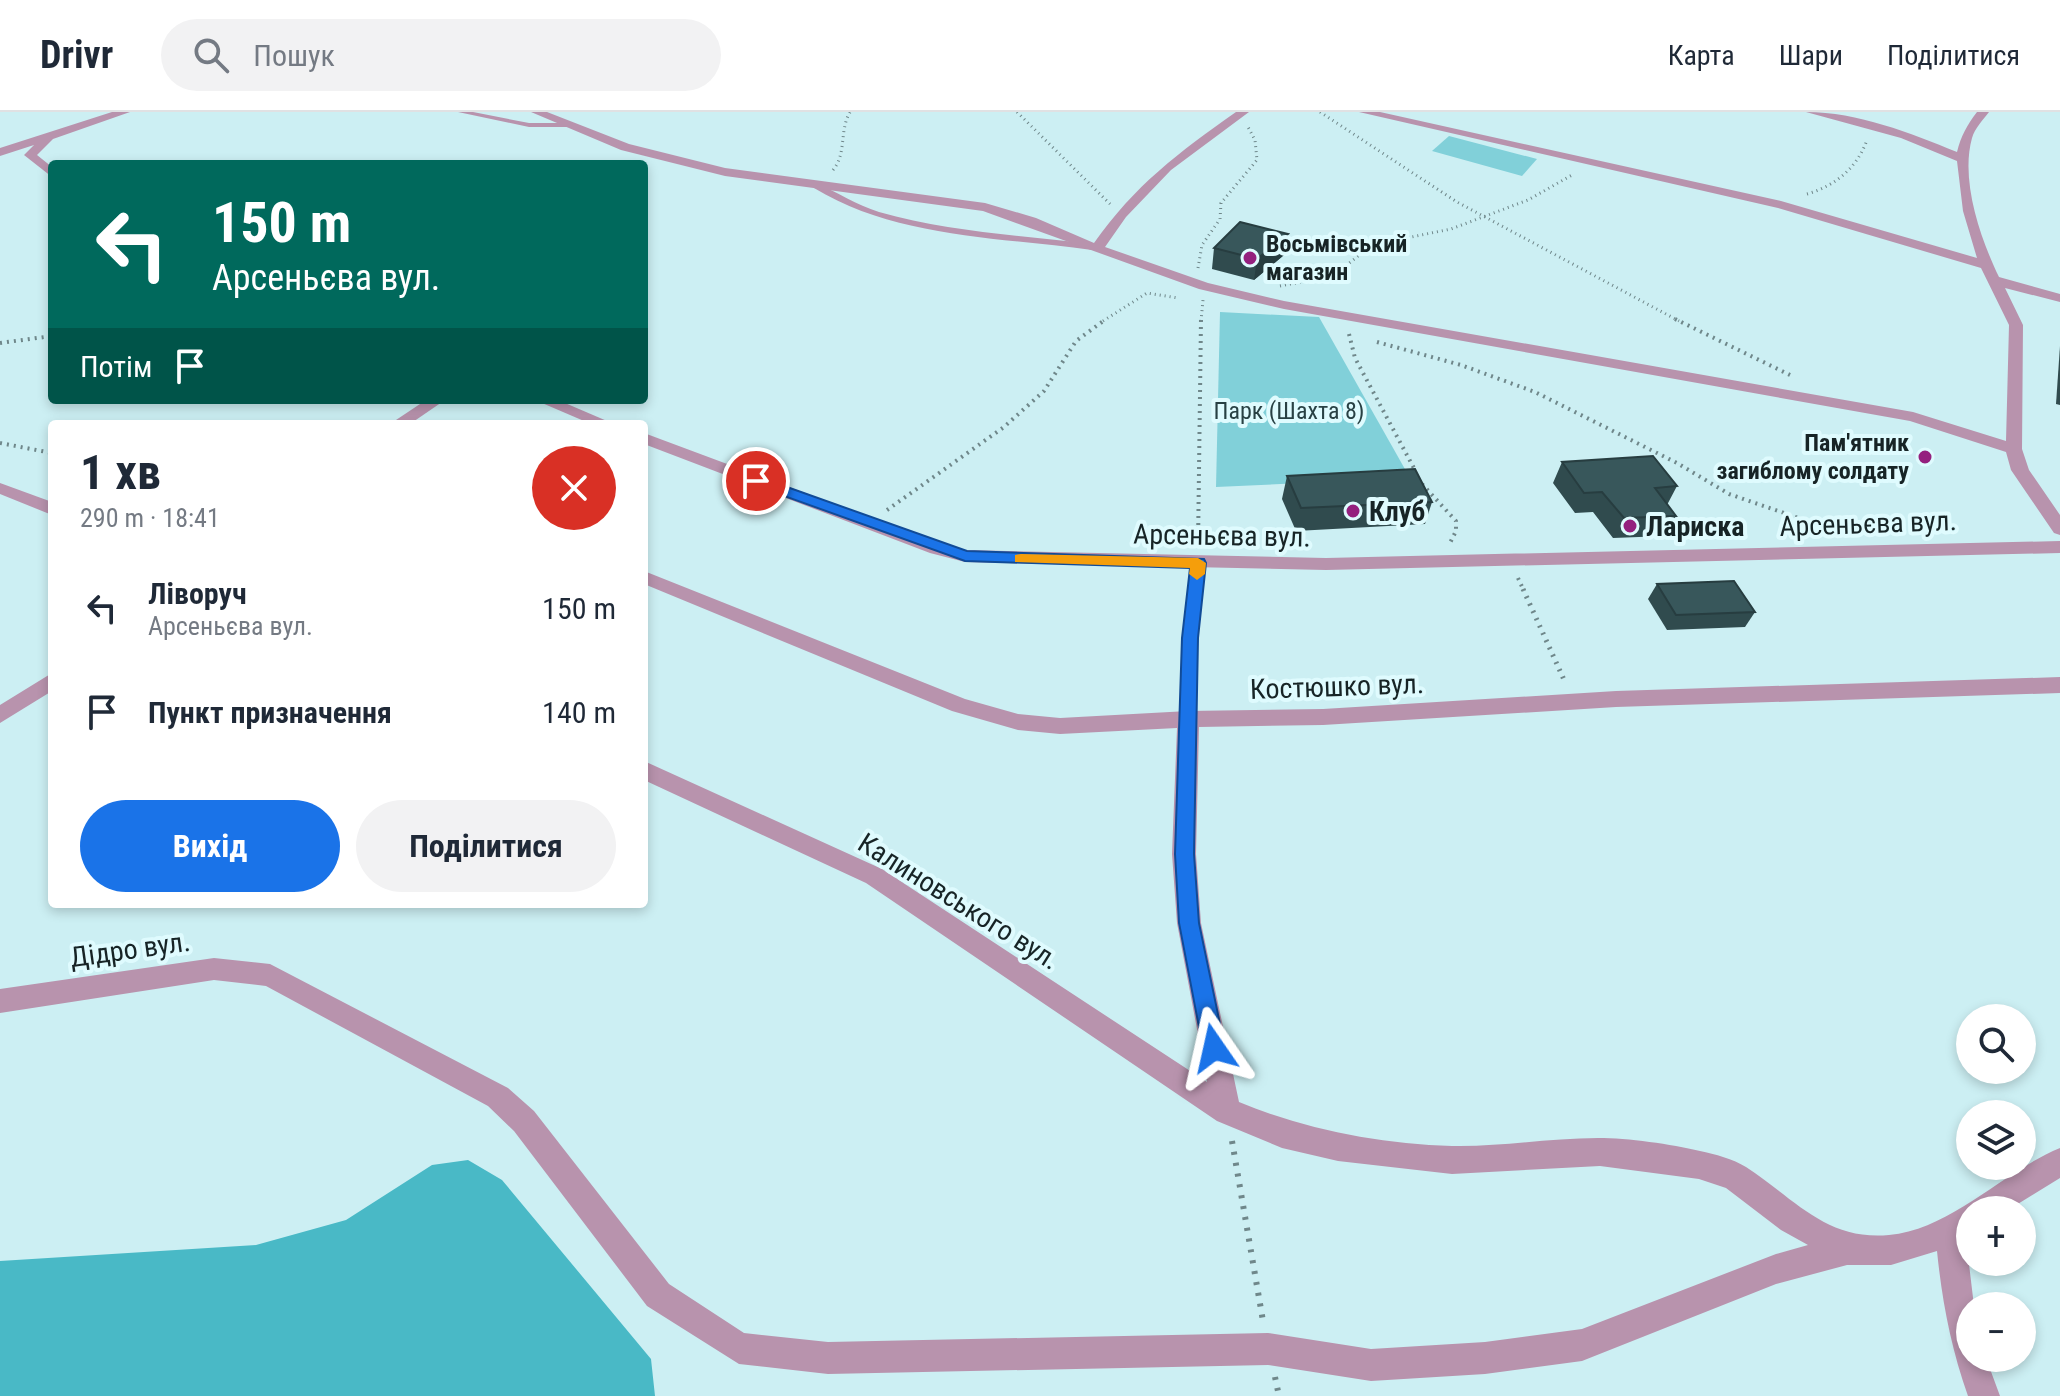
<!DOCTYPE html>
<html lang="uk">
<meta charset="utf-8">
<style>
:root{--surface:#fff;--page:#f2f2f3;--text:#1f2937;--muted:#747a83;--line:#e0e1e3;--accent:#1a73e8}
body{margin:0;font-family:"Roboto Condensed",sans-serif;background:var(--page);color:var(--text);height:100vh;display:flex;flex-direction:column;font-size:30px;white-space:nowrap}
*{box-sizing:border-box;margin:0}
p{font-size:26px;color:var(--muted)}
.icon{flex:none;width:44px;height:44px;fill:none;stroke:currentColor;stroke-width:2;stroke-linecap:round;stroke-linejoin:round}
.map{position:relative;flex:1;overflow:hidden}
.drawer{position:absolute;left:48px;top:308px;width:600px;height:488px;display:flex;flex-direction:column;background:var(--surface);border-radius:8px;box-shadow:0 4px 12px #0003}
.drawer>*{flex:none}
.hud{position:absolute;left:48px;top:48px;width:600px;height:244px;border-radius:8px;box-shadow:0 4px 12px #0003;background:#00695c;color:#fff;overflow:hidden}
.controls{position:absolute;left:1956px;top:892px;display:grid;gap:16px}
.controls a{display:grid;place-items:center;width:80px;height:80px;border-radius:50%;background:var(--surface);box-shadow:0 4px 12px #0003;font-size:40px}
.pin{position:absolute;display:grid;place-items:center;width:68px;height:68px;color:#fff;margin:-34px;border:4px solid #fff;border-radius:50%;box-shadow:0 2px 8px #0007}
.me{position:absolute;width:88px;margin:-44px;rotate:349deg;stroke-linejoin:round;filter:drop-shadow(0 0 6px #0008)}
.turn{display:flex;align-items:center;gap:28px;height:168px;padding:0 32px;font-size:36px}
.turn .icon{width:104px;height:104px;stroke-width:2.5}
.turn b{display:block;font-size:56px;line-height:68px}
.then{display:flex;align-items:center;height:76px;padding:0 32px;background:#0003;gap:16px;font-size:30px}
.round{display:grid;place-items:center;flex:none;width:84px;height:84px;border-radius:42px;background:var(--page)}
.summary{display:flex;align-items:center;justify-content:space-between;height:136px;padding:0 32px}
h1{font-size:48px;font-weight:700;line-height:60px}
.primary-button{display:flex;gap:16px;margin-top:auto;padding:16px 32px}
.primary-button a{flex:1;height:92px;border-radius:48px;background:var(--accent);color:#fff;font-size:32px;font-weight:700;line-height:92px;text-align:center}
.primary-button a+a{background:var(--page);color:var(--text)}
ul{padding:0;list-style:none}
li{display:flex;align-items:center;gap:24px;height:104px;padding:0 32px}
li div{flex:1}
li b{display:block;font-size:30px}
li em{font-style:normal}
header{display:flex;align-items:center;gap:48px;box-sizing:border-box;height:112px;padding:0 40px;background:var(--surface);border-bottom:2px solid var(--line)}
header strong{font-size:38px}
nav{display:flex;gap:44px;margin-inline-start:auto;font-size:28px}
.search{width:560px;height:72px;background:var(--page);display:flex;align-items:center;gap:20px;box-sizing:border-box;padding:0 28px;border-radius:44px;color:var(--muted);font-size:30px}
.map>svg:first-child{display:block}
.green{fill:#81d0d9}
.forest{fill:#49b9c6}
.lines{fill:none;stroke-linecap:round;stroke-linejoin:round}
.path-far3{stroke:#6f878a;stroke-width:3;stroke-dasharray:1 4;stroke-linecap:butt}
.path-far2{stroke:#6f878a;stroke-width:4;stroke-dasharray:2 5;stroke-linecap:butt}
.path-far1{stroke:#6f878a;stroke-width:5;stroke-dasharray:2 6;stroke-linecap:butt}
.path{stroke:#6f878a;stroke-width:6;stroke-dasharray:3 8;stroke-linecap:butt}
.service{fill:#b893ad;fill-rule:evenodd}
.minor{fill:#b893ad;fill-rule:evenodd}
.wall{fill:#304b4e}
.shaded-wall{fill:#273d40}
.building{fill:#38575b;stroke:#273d40;stroke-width:2}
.route{fill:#1a73e8;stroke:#114b97;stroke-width:2}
.slow{fill:#f59e0b}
.poi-dot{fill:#94207e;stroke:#dffbfe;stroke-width:3}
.labels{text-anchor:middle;stroke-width:8;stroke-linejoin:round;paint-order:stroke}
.far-poi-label{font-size:24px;font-weight:bold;fill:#172426;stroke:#dffbfe;text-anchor:start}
.far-park-label{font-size:24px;fill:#284144;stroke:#dffbfe}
.poi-label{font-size:28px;font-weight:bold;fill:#172426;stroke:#dffbfe;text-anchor:start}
.street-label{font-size:28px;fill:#172426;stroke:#dffbfe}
</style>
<header>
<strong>Drivr</strong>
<div class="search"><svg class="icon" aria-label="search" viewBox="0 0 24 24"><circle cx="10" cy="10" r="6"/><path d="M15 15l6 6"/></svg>Пошук</div>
<nav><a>Карта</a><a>Шари</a><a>Поділитися</a></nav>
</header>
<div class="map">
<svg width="2060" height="1284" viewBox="0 0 2060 1284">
<rect width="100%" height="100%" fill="#cceff3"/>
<g class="green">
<path d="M 1449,24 L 1537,47 L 1522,64 L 1432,39 Z"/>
<path d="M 1220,200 L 1319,205 L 1410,366 L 1216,375 Z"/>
</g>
<path class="forest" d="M 468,1048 L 502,1068 L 651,1247 L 655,1284 L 0,1284 L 0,1149 L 256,1133 L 346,1108 L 432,1053 Z"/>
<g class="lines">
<g class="path-far3">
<path d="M 1017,0 L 1110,92"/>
<path d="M 1320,0 L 1457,90 L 1679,209"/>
<path d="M 833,58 C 847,41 839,19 850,0"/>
<path d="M 1807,82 C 1835,74 1857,56 1867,28"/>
<path d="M 1198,156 L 1202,133 L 1220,107 L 1221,91 L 1257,48 L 1255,28 L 1248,15"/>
<path d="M 1280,174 L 1333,164 L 1372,133 L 1451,117 L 1528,88 L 1572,63"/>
<path d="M 1103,209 L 1147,181 L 1178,186"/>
<path d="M 1201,209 L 1203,188"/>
</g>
<g class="path-far2">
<path d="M 1675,207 L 1790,263"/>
<path d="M 1349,222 L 1355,246 L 1416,360"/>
<path d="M 1377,230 L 1461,253 L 1535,280 L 1677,351 L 1729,382 L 1839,420"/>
<path d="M 0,231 L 52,224"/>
<path d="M 0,331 L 52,341"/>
<path d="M 1422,372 L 1456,409 L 1456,419 L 1450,431"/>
<path d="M 887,398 L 1004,315 L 1044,279 L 1076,229 L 1106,207"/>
<path d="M 1198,434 L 1201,207"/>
<path d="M 1518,466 L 1524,479"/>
</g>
<path class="path-far1" d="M 1523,477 L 1565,570"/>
<g class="path">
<path d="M 1232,1029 L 1263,1209"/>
<path d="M 1275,1265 L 1279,1284"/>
</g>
<g class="service">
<path d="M 458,0 L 473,0 L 529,11 L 572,11 L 576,13 L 572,15 L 529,15 Z"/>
<path d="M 817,72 C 838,80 856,93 879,100 C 948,120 1021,123 1092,132 L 1096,135 L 1092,138 C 999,125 896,126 814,76 L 813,74 Z"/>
<path d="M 1198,447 L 1204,451 L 1196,526 L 1195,607 L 1188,612 L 1181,607 L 1184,526 L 1192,451 Z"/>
</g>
<g class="minor">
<path d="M 112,0 L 130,0 L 53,27 L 37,43 L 52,55 L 52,65 L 24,43 L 34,33 L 0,44 L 0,36 Z"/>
<path d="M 531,0 L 547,0 L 629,32 L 725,56 L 985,91 L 1036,106 L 1094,131 C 1135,73 1178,41 1236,0 L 1249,0 L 1171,58 L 1126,105 L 1105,135 L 1208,171 L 1284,189 L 1913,300 L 2006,329 L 2009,213 L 1981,156 L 1778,96 L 1359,0 L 1380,0 L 1781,89 L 1977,146 L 1963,99 L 1957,49 L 1901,26 L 1806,0 C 1858,0 1910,21 1957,40 C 1961,24 1967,13 1977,0 L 1989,0 C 1983,8 1975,16 1972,26 C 1960,69 1981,128 1999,165 L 2060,182 L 2060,190 L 2005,176 L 2023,213 L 2022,337 L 2029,358 L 2060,403 L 2060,423 L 2054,421 L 2011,358 L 2006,340 L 1910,309 L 1284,197 L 1199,177 L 983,99 L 725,64 L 621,38 Z"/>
<path d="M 426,288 L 445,288 L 410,312 L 390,312 Z"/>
<path d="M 535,288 L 558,288 L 614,312 L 591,312 Z"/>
<path d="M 644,321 L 942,432 L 965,438 L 1326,446 L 2060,429 L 2060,441 L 1326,458 L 965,450 L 930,441 L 644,332 Z"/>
<path d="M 0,371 L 52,390 L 52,403 L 0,382 Z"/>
<path d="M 644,459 L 965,587 L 1018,602 L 1060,606 L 1188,599 L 1323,597 L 1616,579 L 2060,565 L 2060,581 L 1616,595 L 1323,613 L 1199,615 L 1196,742 L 1201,811 L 1239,990 C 1306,1018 1380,1032 1452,1034 C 1501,1035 1549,1026 1598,1026 C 1628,1026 1671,1032 1700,1039 C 1715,1042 1733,1047 1746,1055 C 1794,1086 1826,1129 1889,1123 C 1952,1117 2002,1060 2060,1036 L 2060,1066 L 2008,1098 L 1970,1098 L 1970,1123 L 1966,1127 L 1974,1194 L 1970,1194 L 1970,1246 L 1986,1246 L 2000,1284 L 1968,1284 C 1951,1236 1942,1189 1937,1139 L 1891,1153 L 1847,1153 L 1776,1172 L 1582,1249 L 1485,1262 L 1371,1269 L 1268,1253 L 828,1262 L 739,1252 L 647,1194 L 514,1019 L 488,994 L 266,874 L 214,868 L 0,901 L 0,877 L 214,846 L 270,852 L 508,976 L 534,999 L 669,1172 L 744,1221 L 828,1230 L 1268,1221 L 1371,1237 L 1485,1230 L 1582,1217 L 1776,1142 L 1808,1133 L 1781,1118 L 1726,1076 L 1699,1067 L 1600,1054 L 1452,1062 L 1338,1049 L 1282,1036 L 1217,1009 L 866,771 L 644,668 L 644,649 L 882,757 L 1207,970 L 1177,811 L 1172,742 L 1177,616 L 1060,622 L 1018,618 L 952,599 L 644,472 Z"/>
<path d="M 52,561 L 52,579 L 0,611 L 0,593 Z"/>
</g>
</g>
<g class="wall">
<path d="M 1214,136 L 1284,143 L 1254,168 L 1212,157 Z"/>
<path d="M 2060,234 L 2060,293 L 2056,292 Z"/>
<path d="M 1562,350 L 1677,374 L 1667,393 L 1676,404 L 1665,424 L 1613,426 L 1593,400 L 1575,401 L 1553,371 Z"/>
<path d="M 1287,364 L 1432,390 L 1425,412 L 1296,419 L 1282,387 Z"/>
<path d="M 1657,472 L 1755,500 L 1745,515 L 1667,518 L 1648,487 Z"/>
</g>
<path class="shaded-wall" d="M 1288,122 L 1284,143 L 1254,168 L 1257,147 Z"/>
<g class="building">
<path d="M 1240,110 L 1288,122 L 1257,147 L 1214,136 Z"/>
<path d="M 1653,344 L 1677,374 L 1655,376 L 1676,404 L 1624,406 L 1602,380 L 1584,381 L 1562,350 Z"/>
<path d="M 1415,357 L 1432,390 L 1301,396 L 1287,364 Z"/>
<path d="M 1734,469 L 1755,500 L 1676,503 L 1657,472 Z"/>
</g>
<path class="route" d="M 756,364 L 967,439 L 1204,447 L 1206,451 L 1198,526 L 1194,742 L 1199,811 L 1225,936 L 1222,944 L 1214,947 L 1206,944 L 1203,936 L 1179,811 L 1175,742 L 1182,526 L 1190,456 L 965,449 L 751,372 L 749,369 Z"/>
<path class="slow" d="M 1021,442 L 1198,446 L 1206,451 L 1205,462 L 1197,468 L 1189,462 L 1190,456 L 1015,450 L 1015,443 Z"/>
<g class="poi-dot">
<circle cx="1250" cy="146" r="8"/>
<circle cx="1925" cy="345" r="8"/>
<circle cx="1353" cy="399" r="8"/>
<circle cx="1630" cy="414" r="8"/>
</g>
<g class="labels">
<g class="far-poi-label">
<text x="1266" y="140">Восьмівський<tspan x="1266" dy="28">магазин</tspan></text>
<text x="1909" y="339" text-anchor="end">Пам'ятник<tspan x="1909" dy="28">загиблому солдату</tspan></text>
</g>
<g class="far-park-label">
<text x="1289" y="307">Парк (Шахта 8)</text>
</g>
<g class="poi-label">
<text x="1369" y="409">Клуб</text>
<text x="1646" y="424">Лариска</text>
</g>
<g class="street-label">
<text transform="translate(1868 411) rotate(-2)" y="10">Арсеньєва вул.</text>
<text transform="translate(1222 423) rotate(1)" y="10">Арсеньєва вул.</text>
<text transform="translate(1337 574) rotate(-2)" y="10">Костюшко вул.</text>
<text transform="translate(959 789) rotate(32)" y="10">Калиновського вул.</text>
<text transform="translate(130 837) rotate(-8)" y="10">Дідро вул.</text>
</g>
</g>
</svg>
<div class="controls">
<a><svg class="icon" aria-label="search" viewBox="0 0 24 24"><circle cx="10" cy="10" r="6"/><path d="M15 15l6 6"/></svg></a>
<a><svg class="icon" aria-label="layers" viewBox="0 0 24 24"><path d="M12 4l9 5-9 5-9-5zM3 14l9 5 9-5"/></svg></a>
<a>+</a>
<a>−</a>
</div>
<div class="pin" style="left:756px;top:369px;background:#d93025"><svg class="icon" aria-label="arrive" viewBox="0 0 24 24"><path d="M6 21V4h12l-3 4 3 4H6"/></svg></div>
<svg class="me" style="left:1214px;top:936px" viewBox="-20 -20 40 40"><path d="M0-17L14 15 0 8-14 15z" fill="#1a73e8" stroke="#fff" stroke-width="4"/></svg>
<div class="hud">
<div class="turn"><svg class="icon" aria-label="left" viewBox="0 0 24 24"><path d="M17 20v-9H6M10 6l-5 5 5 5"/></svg><div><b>150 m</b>Арсеньєва вул.</div></div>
<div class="then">Потім<svg class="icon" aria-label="arrive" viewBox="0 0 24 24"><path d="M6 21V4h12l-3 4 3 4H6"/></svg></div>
</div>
<section class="drawer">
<div class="summary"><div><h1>1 хв</h1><p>290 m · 18:41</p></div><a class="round" style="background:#d93025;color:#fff"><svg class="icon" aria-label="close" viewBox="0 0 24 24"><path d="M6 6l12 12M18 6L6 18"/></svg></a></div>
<ul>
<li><svg class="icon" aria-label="left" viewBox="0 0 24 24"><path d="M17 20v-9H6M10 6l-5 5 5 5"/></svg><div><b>Ліворуч</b><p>Арсеньєва вул.</p></div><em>150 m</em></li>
<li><svg class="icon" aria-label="arrive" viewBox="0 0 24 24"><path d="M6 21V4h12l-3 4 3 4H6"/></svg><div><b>Пункт призначення</b></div><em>140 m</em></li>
</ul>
<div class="primary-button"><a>Вихід</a><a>Поділитися</a></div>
</section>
</div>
